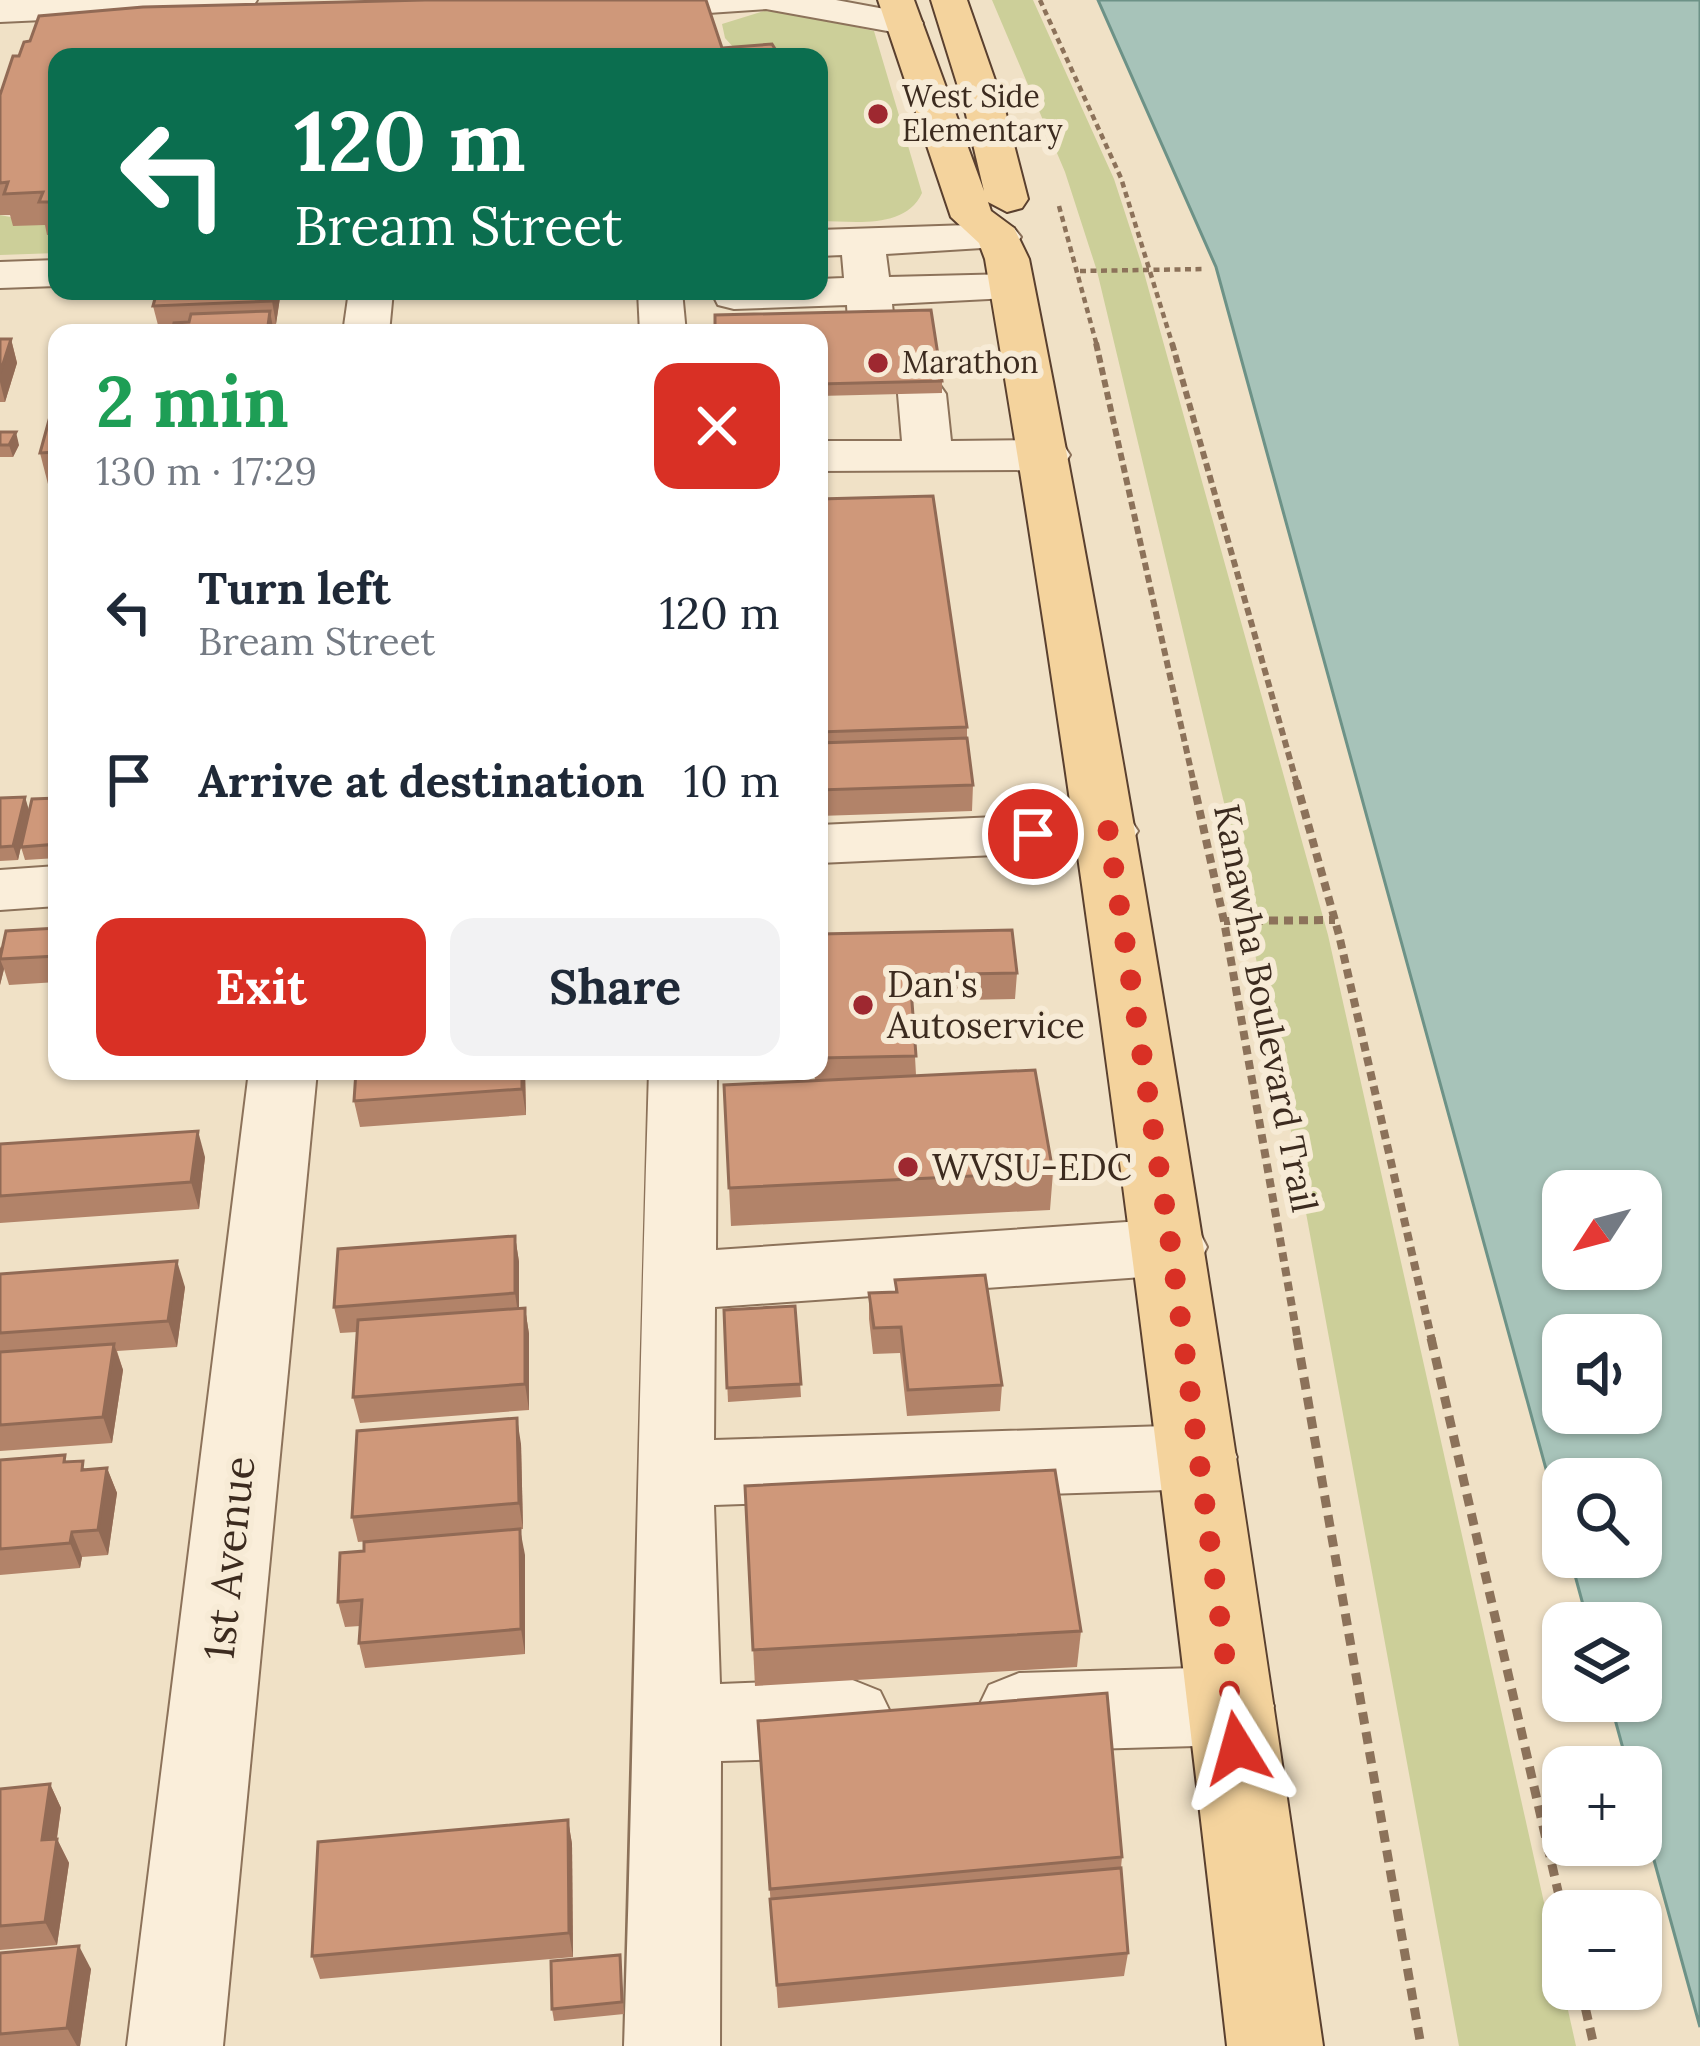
<!DOCTYPE html>
<meta charset="utf-8">
<style>
:root{--surface:#fff;--page:#f2f2f3;--text:#1f2937;--muted:#747a83;--accent:#d93025}
body{margin:0;font-family:Lora,serif;background:var(--page);color:var(--text);height:100vh;display:flex;flex-direction:column;font-size:45px;white-space:nowrap}
*{box-sizing:border-box;margin:0}
p{font-size:39px;color:var(--muted)}
.icon{flex:none;width:66px;height:66px;fill:none;stroke:currentColor;stroke-width:2;stroke-linecap:round;stroke-linejoin:round}
.map{position:relative;flex:1;overflow:hidden}
.sheet{position:absolute;left:48px;top:324px;width:780px;height:756px;display:flex;flex-direction:column;background:var(--surface);border-radius:24px;box-shadow:0 3px 9px #0004}
.sheet>*{flex:none}
.top-card{position:absolute;left:48px;top:48px;width:780px;height:252px;border-radius:24px;box-shadow:0 3px 9px #0004;background:#0b6e4f;color:#fff;overflow:hidden}
.needle{width:78px;rotate:234deg}
.fabs{position:absolute;left:1542px;top:1170px;display:grid;gap:24px}
.fabs a{display:grid;place-items:center;width:120px;height:120px;border-radius:24px;background:var(--surface);box-shadow:0 3px 9px #0004;font-size:60px}
.pin{position:absolute;display:grid;place-items:center;width:102px;height:102px;color:#fff;margin:-51px;border:6px solid #fff;border-radius:50%;box-shadow:0 3px 12px #0007}
.me{position:absolute;width:132px;margin:-66px;rotate:352deg;stroke-linejoin:round;filter:drop-shadow(0 0 9px #0008)}
.turn{display:flex;align-items:center;gap:42px;height:252px;padding:0 48px;font-size:54px}
.turn .icon{width:156px;height:156px;stroke-width:2.5}
.turn b{display:block;font-size:84px;line-height:102px}
.round{display:grid;place-items:center;flex:none;width:126px;height:126px;border-radius:24px;background:var(--page)}
.summary{display:flex;align-items:center;justify-content:space-between;height:204px;padding:0 48px}
h1{font-size:72px;font-weight:700;line-height:90px;color:#1e9e55}
.action{display:flex;gap:24px;margin-top:auto;padding:24px 48px}
.action a{flex:1;height:138px;border-radius:24px;background:var(--accent);color:#fff;font-size:48px;font-weight:700;line-height:138px;text-align:center}
.action a+a{background:var(--page);color:var(--text)}
ul{padding:0;list-style:none}
li{display:flex;align-items:center;gap:36px;height:168px;padding:0 48px}
li div{flex:1}
li b{display:block;font-size:45px}
li em{font-style:normal}
.map>svg:first-child{display:block}
.green{fill:#cccf99}
.water{fill:#a7c3b9;stroke:#6d9287;stroke-width:3;fill-rule:evenodd}
.lines{fill:none;stroke-linecap:round;stroke-linejoin:round}
.minor-casing{stroke:#8c725a;stroke-width:4}
.major-casing{stroke:#5a402f;stroke-width:4}
.path-far3{stroke:#8c725a;stroke-width:4.5;stroke-dasharray:6 4.5;stroke-linecap:butt}
.path-far2{stroke:#8c725a;stroke-width:6;stroke-dasharray:8 4.5;stroke-linecap:butt}
.path-far1{stroke:#8c725a;stroke-width:8;stroke-dasharray:9 6;stroke-linecap:butt}
.path{stroke:#8c725a;stroke-width:9;stroke-dasharray:12 8;stroke-linecap:butt}
.minor{fill:#faeeda;fill-rule:evenodd}
.major{fill:#f4d39d;fill-rule:evenodd}
.wall{fill:#b28369}
.shaded-wall{fill:#916a55}
.building{fill:#cf987a;stroke:#916a55;stroke-width:3}
.route{stroke:#d93025;stroke-width:21;stroke-dasharray:0 37.8}
.poi-dot{fill:#9e2830;stroke:#f7ebd6;stroke-width:4.5}
.labels{text-anchor:middle;stroke-width:12;stroke-linejoin:round;paint-order:stroke}
.far-poi-label{font-size:30px;fill:#3c2b1f;stroke:#f7ebd6;text-anchor:start}
.poi-label{font-size:36px;fill:#3c2b1f;stroke:#f7ebd6;text-anchor:start}
.street-label{font-size:36px;fill:#3c2b1f;stroke:#f7ebd6}
.near-street-label{font-size:42px;fill:#3c2b1f;stroke:#f7ebd6}
</style>
<div class="map">
<svg width="1700" height="2046" viewBox="0 0 1700 2046">
<rect width="100%" height="100%" fill="#f0e1c6"/>
<g class="green">
<path d="M 992,0 L 1033,0 L 1114,179 L 1141,262 L 1328,935 L 1576,2046 L 1459,2046 L 1291,1131 L 1226,811 L 1097,271 L 1065,172 Z"/>
<path d="M 764,11 L 789,12 L 874,31 L 922,193 C 905,230 854,221 819,221 L 819,57 L 742,57 L 725,38 L 722,24 Z"/>
<path d="M 0,215 L 51,225 L 57,235 L 57,253 L 0,255 Z"/>
</g>
<path class="water" d="M 1098,0 L 1700,0 L 1700,2027 L 1641,1813 L 1641,1767 L 1628,1767 L 1610,1701 L 1641,1701 L 1641,1623 L 1588,1623 L 1570,1557 L 1641,1557 L 1641,1479 L 1563,1479 L 1563,1531 L 1216,267 ZM 1563,1191 L 1641,1191 L 1641,1269 L 1563,1269 ZM 1563,1335 L 1641,1335 L 1641,1413 L 1563,1413 Z"/>
<g class="lines">
<defs>
<g id="minor">
<path d="M 0,0 L 257,0 L 252,8 L 239,11 L 0,22 Z"/>
<path d="M 606,0 L 836,0 L 917,15 L 923,23 L 917,31 L 904,34 L 766,9 L 619,19 L 606,16 L 601,8 Z"/>
<path d="M 999,224 L 1014,228 L 1021,237 L 1014,246 L 886,254 L 889,277 L 1012,274 L 1028,277 L 1034,287 L 1028,297 L 892,304 L 894,323 L 887,333 L 871,337 L 855,333 L 848,323 L 847,305 L 734,309 L 718,305 L 711,291 L 819,291 L 819,279 L 844,278 L 842,255 L 819,256 L 819,230 Z"/>
<path d="M 57,260 L 57,286 L 0,288 L 0,262 Z"/>
<path d="M 349,291 L 393,291 L 389,333 L 343,333 Z"/>
<path d="M 638,291 L 682,291 L 686,333 L 640,333 Z"/>
<path d="M 922,380 L 939,384 L 946,394 L 951,441 L 1045,440 L 1063,444 L 1070,455 L 1063,466 L 1045,470 L 819,471 L 819,441 L 902,441 L 898,394 L 905,384 Z"/>
<path d="M 1108,812 L 1129,817 L 1138,831 L 1129,845 L 1108,850 L 819,863 L 819,825 Z"/>
<path d="M 57,866 L 57,906 L 0,910 L 0,870 Z"/>
<path d="M 249,1071 L 317,1071 L 223,2046 L 127,2046 Z"/>
<path d="M 649,1071 L 717,1071 L 716,1250 L 1171,1219 L 1197,1227 L 1207,1247 L 1197,1267 L 1171,1275 L 715,1307 L 714,1440 L 1198,1425 L 1226,1434 L 1237,1457 L 1226,1480 L 1198,1489 L 714,1505 L 720,1684 L 850,1679 L 880,1691 L 893,1718 L 880,1745 L 850,1757 L 721,1761 L 720,2046 L 624,2046 C 635,1721 638,1396 649,1071 Z"/>
<path d="M 1231,1667 L 1261,1679 L 1274,1706 L 1261,1733 L 1231,1745 L 1019,1751 L 989,1739 L 976,1712 L 989,1685 L 1019,1673 Z"/>
</g>
<path id="major" d="M 878,0 L 914,0 L 984,191 L 964,106 L 931,0 L 967,0 L 1004,106 L 1028,199 L 1022,208 L 1007,212 L 988,202 L 991,211 L 1014,228 L 1029,259 C 1147,852 1237,1448 1323,2046 L 1227,2046 C 1159,1448 1086,852 985,259 L 979,243 L 951,217 Z"/>
</defs>
<use href="#minor" class="minor-casing"/>
<use href="#major" class="major-casing"/>
<g class="path-far3">
<path d="M 1040,0 L 1121,178 L 1173,346"/>
<path d="M 1059,206 L 1097,346"/>
<path d="M 1080,271 L 1204,269"/>
</g>
<g class="path-far2">
<path d="M 1096,343 L 1194,784"/>
<path d="M 1172,343 L 1297,784"/>
</g>
<g class="path-far1">
<path d="M 1193,781 L 1224,921 L 1298,1341"/>
<path d="M 1296,781 L 1339,935 L 1432,1341"/>
<path d="M 1224,921 L 1335,920"/>
</g>
<g class="path">
<path d="M 1297,1338 L 1421,2046"/>
<path d="M 1431,1338 L 1563,1913"/>
<path d="M 1581,1989 L 1594,2046"/>
</g>
<use href="#minor" class="minor"/>
<use href="#major" class="major"/>
</g>
<g class="wall">
<path d="M 722,48 L 780,57 L 57,57 L 57,235 L 47,235 L 45,225 L 13,226 L 10,215 L 0,215 L 0,95 L 13,56 Z"/>
<path d="M 281,291 L 276,324 L 159,329 L 153,306 Z"/>
<path d="M 819,333 L 942,381 L 942,393 L 819,396 Z"/>
<path d="M 0,339 L 11,339 L 17,363 L 5,402 L 0,402 Z"/>
<path d="M 57,391 L 57,488 L 49,488 L 40,453 Z"/>
<path d="M 0,432 L 19,445 L 13,457 L 0,457 Z"/>
<path d="M 819,499 L 967,727 L 967,738 L 973,785 L 972,811 L 819,816 Z"/>
<path d="M 0,798 L 29,810 L 57,798 L 57,858 L 25,860 L 21,847 L 26,825 L 18,860 L 0,861 Z"/>
<path d="M 57,928 L 57,982 L 9,985 L 4,969 L 0,985 L 0,947 L 2,950 Z"/>
<path d="M 820,934 L 1017,973 L 1015,999 L 912,1001 L 916,1075 L 1053,1172 L 1050,1210 L 731,1226 L 724,1085 L 815,1080 L 814,1071 L 819,1071 L 819,1025 L 823,1025 Z"/>
<path d="M 356,1071 L 525,1071 L 526,1115 L 360,1127 L 354,1101 Z"/>
<path d="M 205,1157 L 199,1209 L 0,1223 L 0,1196 Z"/>
<path d="M 515,1236 L 519,1262 L 519,1308 L 525,1308 L 529,1334 L 529,1410 L 360,1423 L 353,1397 L 357,1332 L 340,1333 L 334,1307 Z"/>
<path d="M 0,1274 L 185,1287 L 177,1347 L 117,1351 L 123,1370 L 112,1443 L 0,1451 Z"/>
<path d="M 895,1280 L 1002,1385 L 1000,1411 L 907,1416 L 900,1353 L 873,1354 L 869,1319 L 869,1293 L 895,1292 Z"/>
<path d="M 795,1306 L 801,1397 L 728,1402 L 724,1310 Z"/>
<path d="M 521,1444 L 523,1529 L 358,1542 L 352,1517 Z"/>
<path d="M 0,1460 L 68,1462 L 86,1469 L 107,1468 L 117,1493 L 108,1555 L 82,1557 L 80,1568 L 0,1575 Z"/>
<path d="M 745,1486 L 1081,1631 L 1077,1667 L 755,1686 Z"/>
<path d="M 525,1555 L 525,1654 L 365,1668 L 359,1643 L 360,1626 L 345,1627 L 338,1602 Z"/>
<path d="M 758,1721 L 1122,1857 L 1121,1868 L 1128,1953 L 1124,1976 L 778,2008 Z"/>
<path d="M 50,1784 L 61,1808 L 57,1839 L 69,1863 L 57,1945 L 0,1950 L 0,1789 Z"/>
<path d="M 568,1820 L 572,1844 L 573,1957 L 320,1979 L 312,1956 Z"/>
<path d="M 0,1953 L 91,1969 L 80,2046 L 0,2046 Z"/>
<path d="M 620,1955 L 624,2014 L 554,2021 L 552,2009 Z"/>
</g>
<g class="shaded-wall">
<path d="M 273,291 L 281,291 L 276,324 L 272,301 Z"/>
<path d="M 270,311 L 274,333 L 267,333 Z"/>
<path d="M 11,339 L 17,363 L 5,402 L 0,382 L 0,373 Z"/>
<path d="M 16,432 L 19,445 L 13,457 L 9,445 Z"/>
<path d="M 25,797 L 29,810 L 18,860 L 13,846 Z"/>
<path d="M 1,946 L 5,959 L 0,959 L 4,969 L 0,985 L 0,951 Z"/>
<path d="M 522,1071 L 525,1071 L 526,1115 L 522,1089 Z"/>
<path d="M 198,1131 L 205,1157 L 199,1209 L 191,1182 Z"/>
<path d="M 515,1236 L 519,1262 L 519,1320 L 515,1293 Z"/>
<path d="M 177,1261 L 185,1287 L 177,1347 L 168,1321 Z"/>
<path d="M 525,1308 L 529,1334 L 529,1410 L 525,1384 Z"/>
<path d="M 114,1344 L 123,1370 L 112,1443 L 103,1417 Z"/>
<path d="M 517,1418 L 521,1444 L 523,1529 L 519,1503 Z"/>
<path d="M 107,1468 L 117,1493 L 108,1555 L 98,1530 Z"/>
<path d="M 520,1529 L 525,1555 L 525,1654 L 521,1629 Z"/>
<path d="M 72,1532 L 82,1557 L 80,1568 L 70,1543 Z"/>
<path d="M 50,1784 L 61,1808 L 53,1864 L 42,1840 Z"/>
<path d="M 568,1820 L 572,1844 L 573,1957 L 569,1933 Z"/>
<path d="M 57,1839 L 69,1863 L 57,1945 L 45,1922 Z"/>
<path d="M 79,1946 L 91,1969 L 80,2046 L 77,2046 L 67,2028 Z"/>
</g>
<g class="building">
<path d="M 425,0 L 706,0 L 722,48 L 772,44 L 780,57 L 406,57 L 407,51 L 221,57 L 57,57 L 57,202 L 39,202 L 43,192 L 4,194 L 8,182 L 0,183 L 0,95 L 13,56 L 19,56 L 24,42 L 30,41 L 39,16 L 143,7 Z"/>
<path d="M 157,291 L 273,291 L 272,301 L 153,306 Z"/>
<path d="M 931,310 L 942,381 L 819,384 L 819,333 L 715,333 L 715,315 Z"/>
<path d="M 270,311 L 267,333 L 172,333 L 174,323 L 189,322 L 191,314 Z"/>
<path d="M 0,339 L 11,339 L 0,373 Z"/>
<path d="M 57,391 L 57,452 L 40,453 Z"/>
<path d="M 0,432 L 16,432 L 9,445 L 0,445 Z"/>
<path d="M 933,496 L 967,727 L 819,732 L 819,499 Z"/>
<path d="M 967,738 L 973,785 L 819,790 L 819,743 Z"/>
<path d="M 25,797 L 13,846 L 0,847 L 0,798 Z"/>
<path d="M 57,798 L 57,844 L 21,847 L 32,799 Z"/>
<path d="M 57,928 L 57,956 L 0,959 L 6,931 Z"/>
<path d="M 1012,930 L 1017,973 L 910,975 L 916,1056 L 819,1058 L 819,1025 L 824,1025 L 820,934 Z"/>
<path d="M 1035,1070 L 1053,1172 L 729,1188 L 724,1085 Z"/>
<path d="M 356,1071 L 522,1071 L 522,1089 L 354,1101 Z"/>
<path d="M 198,1131 L 191,1182 L 0,1196 L 0,1144 Z"/>
<path d="M 515,1236 L 515,1293 L 334,1307 L 338,1249 Z"/>
<path d="M 177,1261 L 168,1321 L 0,1333 L 0,1274 Z"/>
<path d="M 985,1275 L 1002,1385 L 908,1390 L 901,1327 L 874,1328 L 869,1293 L 897,1292 L 895,1280 Z"/>
<path d="M 795,1306 L 801,1384 L 727,1388 L 724,1310 Z"/>
<path d="M 525,1308 L 525,1384 L 353,1397 L 358,1320 Z"/>
<path d="M 114,1344 L 103,1417 L 0,1425 L 0,1352 Z"/>
<path d="M 517,1418 L 519,1503 L 352,1517 L 357,1431 Z"/>
<path d="M 65,1455 L 64,1462 L 83,1461 L 82,1470 L 107,1468 L 98,1530 L 72,1532 L 70,1543 L 0,1549 L 0,1460 Z"/>
<path d="M 1055,1470 L 1081,1631 L 753,1650 L 745,1486 Z"/>
<path d="M 520,1529 L 521,1629 L 359,1643 L 362,1600 L 338,1602 L 340,1553 L 364,1551 L 364,1542 Z"/>
<path d="M 1107,1693 L 1122,1857 L 770,1889 L 758,1721 Z"/>
<path d="M 50,1784 L 42,1840 L 57,1839 L 45,1922 L 0,1926 L 0,1789 Z"/>
<path d="M 568,1820 L 569,1933 L 312,1956 L 318,1842 Z"/>
<path d="M 1121,1868 L 1128,1953 L 777,1985 L 770,1899 Z"/>
<path d="M 79,1946 L 67,2028 L 0,2034 L 0,1953 Z"/>
<path d="M 620,1955 L 622,2002 L 552,2009 L 551,1961 Z"/>
</g>
<g class="lines">
<path class="route" d="M 1033,834 L 1108,830 L 1171,1247 L 1237,1748"/>
</g>
<g class="poi-dot">
<circle cx="878" cy="114" r="12"/>
<circle cx="878" cy="363" r="12"/>
<circle cx="863" cy="1005" r="12"/>
<circle cx="908" cy="1167" r="12"/>
</g>
<g class="labels">
<g class="far-poi-label">
<text x="902" y="107">West Side<tspan x="902" dy="34">Elementary</tspan></text>
<text x="902" y="373">Marathon</text>
</g>
<g class="poi-label">
<text x="887" y="997">Dan's<tspan x="887" dy="41">Autoservice</tspan></text>
<text x="932" y="1180">WVSU-EDC</text>
</g>
<g class="street-label">
<text transform="translate(1266 1008) rotate(79)" y="13">Kanawha Boulevard Trail</text>
</g>
<g class="near-street-label">
<text transform="translate(229 1558) rotate(-84)" y="15">1st Avenue</text>
</g>
</g>
</svg>
<div class="fabs">
<a><svg class="needle" viewBox="-14 -14 28 28"><path d="M0-13l5 13h-10z" fill="#e53935"/><path d="M0 13l5-13h-10z" fill="#747a83"/></svg></a>
<a><svg class="icon" aria-label="sound" viewBox="0 0 24 24"><path d="M4 9h4l5-4v14l-5-4H4zM17 9q2 3 0 6"/></svg></a>
<a><svg class="icon" aria-label="search" viewBox="0 0 24 24"><circle cx="10" cy="10" r="6"/><path d="M15 15l6 6"/></svg></a>
<a><svg class="icon" aria-label="layers" viewBox="0 0 24 24"><path d="M12 4l9 5-9 5-9-5zM3 14l9 5 9-5"/></svg></a>
<a>+</a>
<a>−</a>
</div>
<div class="pin" style="left:1033px;top:834px;background:#d93025"><svg class="icon" aria-label="arrive" viewBox="0 0 24 24"><path d="M6 21V4h12l-3 4 3 4H6"/></svg></div>
<svg class="me" style="left:1237px;top:1748px" viewBox="-20 -20 40 40"><path d="M0-17L14 15 0 8-14 15z" fill="#d93025" stroke="#fff" stroke-width="4"/></svg>
<div class="top-card">
<div class="turn"><svg class="icon" aria-label="left" viewBox="0 0 24 24"><path d="M17 20v-9H6M10 6l-5 5 5 5"/></svg><div><b>120 m</b>Bream Street</div></div>
</div>
<section class="sheet">
<div class="summary"><div><h1>2 min</h1><p>130 m · 17:29</p></div><a class="round" style="background:#d93025;color:#fff"><svg class="icon" aria-label="close" viewBox="0 0 24 24"><path d="M6 6l12 12M18 6L6 18"/></svg></a></div>
<ul>
<li><svg class="icon" aria-label="left" viewBox="0 0 24 24"><path d="M17 20v-9H6M10 6l-5 5 5 5"/></svg><div><b>Turn left</b><p>Bream Street</p></div><em>120 m</em></li>
<li><svg class="icon" aria-label="arrive" viewBox="0 0 24 24"><path d="M6 21V4h12l-3 4 3 4H6"/></svg><div><b>Arrive at destination</b></div><em>10 m</em></li>
</ul>
<div class="action"><a>Exit</a><a>Share</a></div>
</section>
</div>
